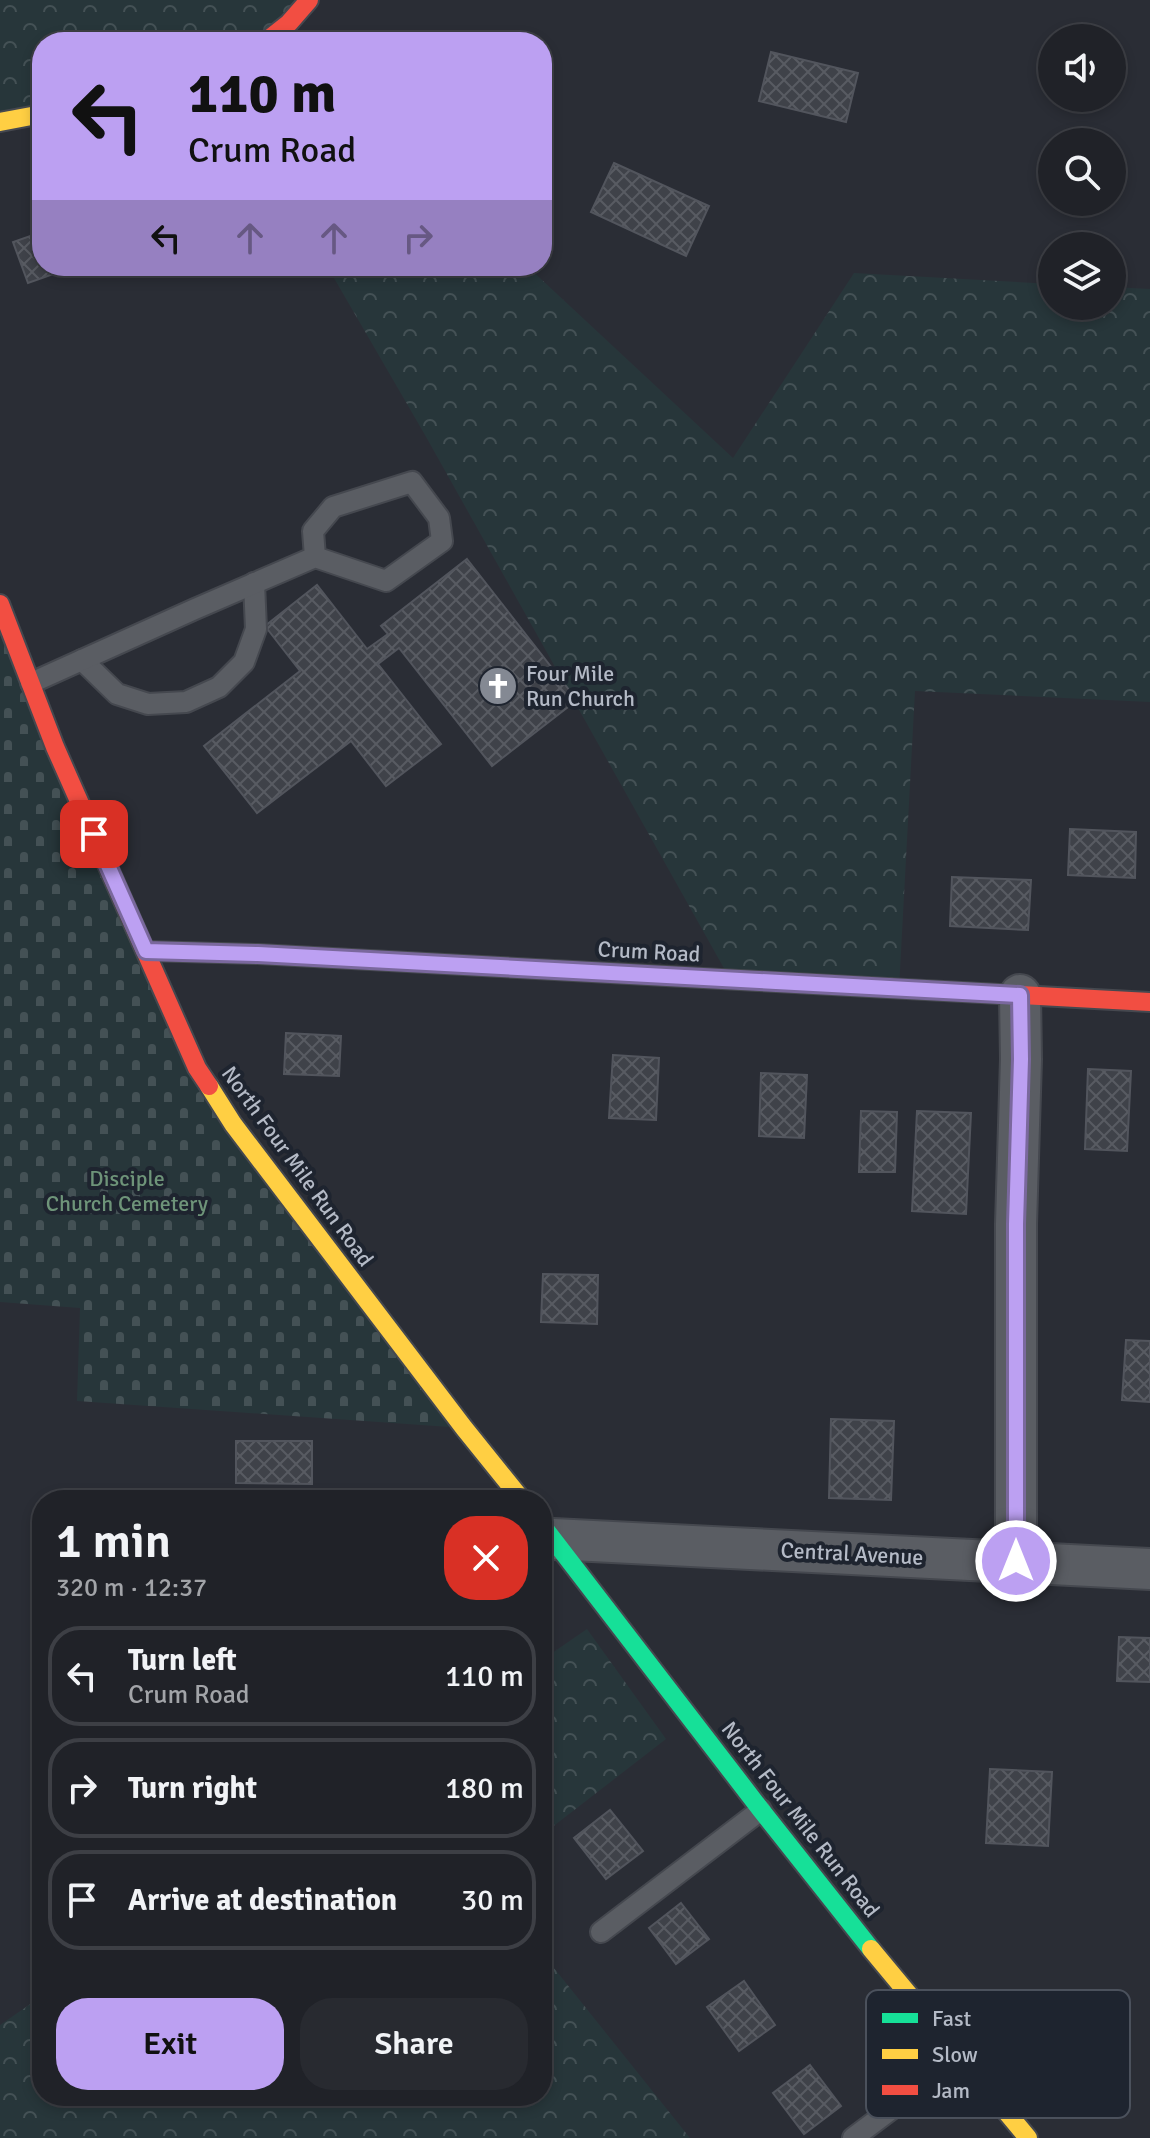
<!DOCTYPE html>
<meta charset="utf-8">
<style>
:root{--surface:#202228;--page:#282a30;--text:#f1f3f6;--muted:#a2a4a8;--line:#3d3f45;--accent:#bca0f2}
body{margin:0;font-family:Signika,sans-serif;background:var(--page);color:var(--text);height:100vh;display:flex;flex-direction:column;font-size:30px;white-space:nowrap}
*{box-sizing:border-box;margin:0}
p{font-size:26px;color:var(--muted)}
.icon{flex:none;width:44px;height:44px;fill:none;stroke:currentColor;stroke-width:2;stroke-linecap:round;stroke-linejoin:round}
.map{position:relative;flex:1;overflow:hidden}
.side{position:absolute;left:32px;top:1490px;width:520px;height:616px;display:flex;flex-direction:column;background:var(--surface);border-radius:32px;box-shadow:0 4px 12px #0003,0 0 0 2px var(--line)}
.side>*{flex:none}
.guide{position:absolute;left:32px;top:32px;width:520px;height:244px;border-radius:32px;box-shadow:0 4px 12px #0003,0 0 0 2px var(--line);background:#bca0f2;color:#111;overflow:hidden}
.buttons{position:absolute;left:1038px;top:24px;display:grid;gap:16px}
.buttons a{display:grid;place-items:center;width:88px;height:88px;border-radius:50%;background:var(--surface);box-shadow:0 4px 12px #0003,0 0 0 2px var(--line);font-size:40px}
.pin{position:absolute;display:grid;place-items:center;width:68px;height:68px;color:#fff;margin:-34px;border-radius:16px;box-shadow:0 4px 12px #0006}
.me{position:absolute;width:88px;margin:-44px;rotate:0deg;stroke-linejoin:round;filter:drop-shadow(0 0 6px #0008)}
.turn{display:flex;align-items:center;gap:28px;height:168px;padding:0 24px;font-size:36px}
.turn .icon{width:104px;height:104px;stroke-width:2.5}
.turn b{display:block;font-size:56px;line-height:68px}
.lanes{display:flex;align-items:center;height:76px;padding:0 24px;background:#0003;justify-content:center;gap:40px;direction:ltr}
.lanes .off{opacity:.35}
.round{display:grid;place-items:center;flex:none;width:84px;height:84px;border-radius:32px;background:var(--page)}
.overview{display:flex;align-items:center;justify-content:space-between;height:136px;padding:0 24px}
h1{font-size:48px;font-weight:600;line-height:60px}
.primary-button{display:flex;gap:16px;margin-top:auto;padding:16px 24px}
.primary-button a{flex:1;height:92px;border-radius:32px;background:var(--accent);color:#111;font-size:32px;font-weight:600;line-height:92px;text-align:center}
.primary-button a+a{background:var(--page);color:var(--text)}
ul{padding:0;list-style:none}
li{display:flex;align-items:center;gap:24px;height:100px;margin:0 16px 12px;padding:0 8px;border:4px solid var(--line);border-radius:32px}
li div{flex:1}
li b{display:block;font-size:30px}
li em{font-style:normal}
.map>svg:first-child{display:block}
.forest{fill:url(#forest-crowns)}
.cemetery{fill:url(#cemetery-stones)}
.building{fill:url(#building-cross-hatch);stroke:#52555d;stroke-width:2}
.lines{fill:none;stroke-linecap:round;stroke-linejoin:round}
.lane-casing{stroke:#45484f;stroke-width:24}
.street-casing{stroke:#45484f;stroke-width:44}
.fast-casing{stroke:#45484f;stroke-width:22}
.slow-casing{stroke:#45484f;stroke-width:22}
.jam-casing{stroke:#45484f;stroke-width:22}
.lane{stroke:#5a5d63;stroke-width:20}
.street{stroke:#5a5d63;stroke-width:40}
.fast{stroke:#16e098;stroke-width:18}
.slow{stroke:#ffcf43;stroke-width:18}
.jam{stroke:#f24e42;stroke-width:18}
.route-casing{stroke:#7a689d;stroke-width:20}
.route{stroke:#bca0f2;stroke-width:14}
.labels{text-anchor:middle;stroke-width:8;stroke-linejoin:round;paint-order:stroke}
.poi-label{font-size:22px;fill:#b4bac6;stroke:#1e242f;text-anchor:start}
.street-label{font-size:22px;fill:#b4bac6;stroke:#1e242f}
.park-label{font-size:22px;fill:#6e9479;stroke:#1e242f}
.key{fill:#1e242f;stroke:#4b515c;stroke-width:2}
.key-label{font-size:22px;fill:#b4bac6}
</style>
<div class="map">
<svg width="1150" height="2138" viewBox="0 0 1150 2138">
<defs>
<pattern id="forest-crowns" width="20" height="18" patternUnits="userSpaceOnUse" patternTransform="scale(2)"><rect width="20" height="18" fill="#27363a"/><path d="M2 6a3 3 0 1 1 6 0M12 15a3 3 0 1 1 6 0" fill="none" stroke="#445155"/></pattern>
<pattern id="cemetery-stones" width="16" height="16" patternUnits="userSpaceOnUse" patternTransform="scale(2)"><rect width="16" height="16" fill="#27363a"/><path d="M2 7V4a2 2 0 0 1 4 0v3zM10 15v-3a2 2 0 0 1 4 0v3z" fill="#445155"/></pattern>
<pattern id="building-cross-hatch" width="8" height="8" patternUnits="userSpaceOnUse" patternTransform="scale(2)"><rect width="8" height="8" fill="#3f4249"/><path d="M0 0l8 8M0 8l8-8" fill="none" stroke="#585b62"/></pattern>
</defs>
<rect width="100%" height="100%" fill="#2a2d35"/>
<g class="forest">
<path d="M 0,0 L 309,0 L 286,42 L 42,42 L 42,114 L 0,122 Z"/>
<path d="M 327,266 L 527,266 L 733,458 L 854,273 L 1052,284 L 1052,306 L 1112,306 L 1112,287 L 1150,289 L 1150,702 L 915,691 L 899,989 L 730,979 L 425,435 Z"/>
<path d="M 587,1629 L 666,1739 L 542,1835 L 542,1660 Z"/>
<path d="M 542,1953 L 690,2138 L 0,2138 L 0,2025 L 42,1996 L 42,2096 L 542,2096 Z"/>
</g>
<path class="cemetery" d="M 0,604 L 197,1068 L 464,1428 L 77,1401 L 80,1308 L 0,1302 Z"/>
<g class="building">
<path d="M 771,52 L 858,73 L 846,122 L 759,101 Z"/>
<path d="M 614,163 L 709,206 L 686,256 L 591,212 Z"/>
<path d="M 42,232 L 42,266 L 76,266 L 28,283 L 13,242 Z"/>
<path d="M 467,559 L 577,700 L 492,766 L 399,648 L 378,664 L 441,744 L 386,786 L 351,741 L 257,813 L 204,746 L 300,671 L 265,626 L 317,585 L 367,649 L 388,634 L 381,626 Z"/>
<path d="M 1070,829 L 1136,832 L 1135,878 L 1068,875 Z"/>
<path d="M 952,877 L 1031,880 L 1028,930 L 950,926 Z"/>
<path d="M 286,1033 L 341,1036 L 339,1076 L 284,1074 Z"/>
<path d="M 613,1055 L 659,1058 L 656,1120 L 609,1118 Z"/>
<path d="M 1088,1069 L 1131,1071 L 1127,1151 L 1085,1149 Z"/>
<path d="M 761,1073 L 807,1075 L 804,1138 L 759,1136 Z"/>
<path d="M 861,1111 L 897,1112 L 895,1172 L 859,1172 Z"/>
<path d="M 917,1111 L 971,1113 L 966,1214 L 912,1211 Z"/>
<path d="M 543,1274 L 598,1275 L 597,1324 L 541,1322 Z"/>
<path d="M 1126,1340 L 1150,1341 L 1150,1402 L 1122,1400 Z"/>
<path d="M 831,1419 L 894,1421 L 891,1500 L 829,1498 Z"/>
<path d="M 236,1441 L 312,1441 L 312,1484 L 236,1483 Z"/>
<path d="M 1119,1637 L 1150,1638 L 1150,1682 L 1117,1681 Z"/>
<path d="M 990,1769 L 1052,1772 L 1048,1846 L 986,1843 Z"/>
<path d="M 610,1810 L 643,1851 L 606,1879 L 574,1838 Z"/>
<path d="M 681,1903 L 709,1939 L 676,1964 L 649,1928 Z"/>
<path d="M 744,1981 L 775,2025 L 739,2051 L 707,2007 Z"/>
<path d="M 810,2065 L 841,2106 L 804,2134 L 773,2093 Z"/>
</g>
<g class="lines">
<defs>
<g id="lane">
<path d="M 82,660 L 117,694 L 148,704 L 186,702 L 219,687 L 244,662 L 256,629 L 254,583"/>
<path d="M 31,683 L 195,609 L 315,557 L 386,581 L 442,541 L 439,518 L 412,482 L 333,507 L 313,531 L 315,557"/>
<path d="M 601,1932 L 761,1810"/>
<path d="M 853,2138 L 961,2057"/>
</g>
<g id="street">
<path d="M 553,1539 L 1150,1569"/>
<path d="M 1016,1561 L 1016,1224 L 1021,1059 L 1020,995"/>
</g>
<g id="fast">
<path d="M 146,951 L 258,954 L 758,981"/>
<path d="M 542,1525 L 761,1810 L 871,1949"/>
</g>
<g id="slow">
<path d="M 0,122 L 42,114"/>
<path d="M 209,1086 L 233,1124 L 464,1428 L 522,1500"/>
<path d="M 871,1949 L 1028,2138"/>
</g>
<g id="jam">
<path d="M 265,42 L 289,23 L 309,0"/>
<path d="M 0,604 L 55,747 L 197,1068 L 209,1086"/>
<path d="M 758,981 L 1150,1002"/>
</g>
</defs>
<use href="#lane" class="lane-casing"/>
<use href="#street" class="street-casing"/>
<use href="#fast" class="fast-casing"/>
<use href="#slow" class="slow-casing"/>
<use href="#jam" class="jam-casing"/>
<use href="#lane" class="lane"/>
<use href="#street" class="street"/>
<use href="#fast" class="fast"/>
<use href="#slow" class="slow"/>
<use href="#jam" class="jam"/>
</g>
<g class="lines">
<defs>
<path id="route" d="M 94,834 L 146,951 L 258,954 L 1020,995 L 1021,1059 L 1016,1224 L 1016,1561"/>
</defs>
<use href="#route" class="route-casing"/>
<use href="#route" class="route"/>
</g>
<defs>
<symbol id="church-disc" viewBox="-11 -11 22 22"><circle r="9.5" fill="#848993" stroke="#1e242f"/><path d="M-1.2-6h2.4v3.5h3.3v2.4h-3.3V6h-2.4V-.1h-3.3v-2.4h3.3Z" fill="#fff"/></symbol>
</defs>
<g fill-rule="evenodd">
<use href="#church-disc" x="476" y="664" width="44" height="44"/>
</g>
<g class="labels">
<g class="poi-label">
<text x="526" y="681">Four Mile<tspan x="526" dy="25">Run Church</tspan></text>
</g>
<g class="street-label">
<text transform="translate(649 951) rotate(3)" y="8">Crum Road</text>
<text transform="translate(298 1166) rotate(54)" y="8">North Four Mile Run Road</text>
<text transform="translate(852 1553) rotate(3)" y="8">Central Avenue</text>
<text transform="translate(801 1819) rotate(52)" y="8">North Four Mile Run Road</text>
</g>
<g class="park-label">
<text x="127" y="1186">Disciple<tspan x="127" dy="25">Church Cemetery</tspan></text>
</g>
</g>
<rect x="866" y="1990" width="264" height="128" rx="12" class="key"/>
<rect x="882" y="2013" width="36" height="10" fill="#16e098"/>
<rect x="882" y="2049" width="36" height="10" fill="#ffcf43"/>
<rect x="882" y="2085" width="36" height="10" fill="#f24e42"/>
<g class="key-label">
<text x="932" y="2026">Fast</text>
<text x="932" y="2062">Slow</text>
<text x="932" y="2098">Jam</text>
</g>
</svg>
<div class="buttons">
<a><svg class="icon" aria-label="sound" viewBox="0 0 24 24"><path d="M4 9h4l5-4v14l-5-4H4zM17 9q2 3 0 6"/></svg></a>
<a><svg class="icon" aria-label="search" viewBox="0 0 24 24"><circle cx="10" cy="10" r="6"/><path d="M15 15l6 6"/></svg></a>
<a><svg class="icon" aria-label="layers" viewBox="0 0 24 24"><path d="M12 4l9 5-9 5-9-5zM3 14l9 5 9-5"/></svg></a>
</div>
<div class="pin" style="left:94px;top:834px;background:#d93025"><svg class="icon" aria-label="arrive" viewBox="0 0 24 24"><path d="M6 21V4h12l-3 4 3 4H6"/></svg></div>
<svg class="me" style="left:1016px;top:1561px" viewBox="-20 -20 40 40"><circle r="17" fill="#bca0f2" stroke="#fff" stroke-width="3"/><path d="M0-11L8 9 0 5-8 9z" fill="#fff"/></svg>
<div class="guide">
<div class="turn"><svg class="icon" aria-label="left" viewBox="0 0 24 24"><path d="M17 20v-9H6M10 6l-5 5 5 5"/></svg><div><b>110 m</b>Crum Road</div></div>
<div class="lanes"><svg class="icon" aria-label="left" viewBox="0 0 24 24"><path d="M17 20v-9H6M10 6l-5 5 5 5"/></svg><svg class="icon off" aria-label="ahead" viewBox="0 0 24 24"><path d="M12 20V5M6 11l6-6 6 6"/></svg><svg class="icon off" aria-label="ahead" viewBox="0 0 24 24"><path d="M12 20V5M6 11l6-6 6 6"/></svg><svg class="icon off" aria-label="right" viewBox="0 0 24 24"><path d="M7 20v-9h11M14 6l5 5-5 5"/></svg></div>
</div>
<section class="side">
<div class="overview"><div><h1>1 min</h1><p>320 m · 12:37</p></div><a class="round" style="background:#d93025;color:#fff"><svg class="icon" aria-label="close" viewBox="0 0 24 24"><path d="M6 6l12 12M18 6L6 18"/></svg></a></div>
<ul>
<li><svg class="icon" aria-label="left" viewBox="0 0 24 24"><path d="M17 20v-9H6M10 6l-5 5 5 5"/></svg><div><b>Turn left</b><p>Crum Road</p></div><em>110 m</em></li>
<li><svg class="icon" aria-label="right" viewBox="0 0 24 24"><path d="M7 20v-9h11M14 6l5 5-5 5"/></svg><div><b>Turn right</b></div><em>180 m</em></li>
<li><svg class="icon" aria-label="arrive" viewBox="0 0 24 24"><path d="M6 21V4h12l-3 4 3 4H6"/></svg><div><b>Arrive at destination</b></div><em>30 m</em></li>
</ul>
<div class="primary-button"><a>Exit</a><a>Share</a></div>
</section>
</div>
